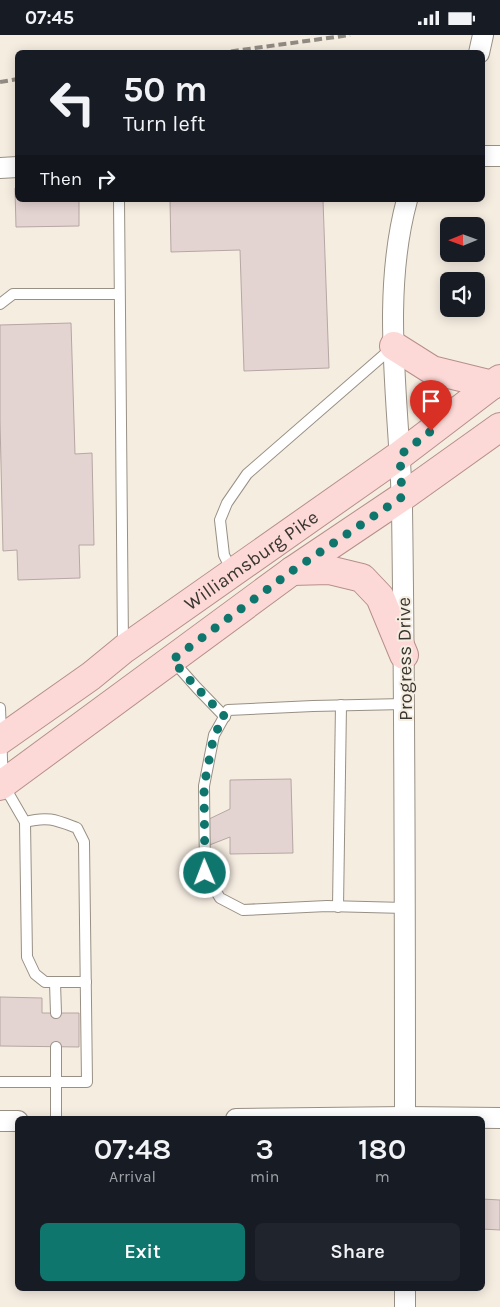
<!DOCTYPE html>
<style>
:root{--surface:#171b24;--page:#20242c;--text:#f1f3f6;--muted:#9ea1a6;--accent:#0f766e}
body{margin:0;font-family:Karla,sans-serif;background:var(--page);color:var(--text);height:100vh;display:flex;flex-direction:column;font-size:19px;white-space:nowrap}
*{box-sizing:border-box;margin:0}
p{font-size:16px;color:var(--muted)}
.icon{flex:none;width:28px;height:28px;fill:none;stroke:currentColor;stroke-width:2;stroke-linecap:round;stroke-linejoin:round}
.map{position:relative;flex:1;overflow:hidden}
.side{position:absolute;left:15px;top:1081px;width:470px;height:175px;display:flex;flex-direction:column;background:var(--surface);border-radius:8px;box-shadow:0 2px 12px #0003}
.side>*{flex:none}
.top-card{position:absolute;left:15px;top:15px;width:470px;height:152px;border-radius:8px;box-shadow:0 2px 12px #0003;background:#171b24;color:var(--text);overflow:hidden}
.needle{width:32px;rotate:269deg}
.fabs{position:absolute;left:440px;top:182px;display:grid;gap:10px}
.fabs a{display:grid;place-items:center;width:45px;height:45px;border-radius:8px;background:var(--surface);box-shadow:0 2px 12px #0003;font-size:25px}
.pin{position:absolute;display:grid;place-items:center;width:42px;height:42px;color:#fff;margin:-51px -21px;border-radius:50% 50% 50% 0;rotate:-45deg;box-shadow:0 0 5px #0007}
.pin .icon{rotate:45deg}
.me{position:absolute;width:55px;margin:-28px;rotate:359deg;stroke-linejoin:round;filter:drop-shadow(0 0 4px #0008)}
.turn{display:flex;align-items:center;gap:18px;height:105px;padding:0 25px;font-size:22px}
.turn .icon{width:65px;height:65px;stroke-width:2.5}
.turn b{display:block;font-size:35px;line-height:42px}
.then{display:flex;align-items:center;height:48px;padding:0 25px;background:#0003;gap:10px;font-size:19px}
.eta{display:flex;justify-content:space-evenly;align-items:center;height:85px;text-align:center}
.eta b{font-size:30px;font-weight:600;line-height:35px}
.primary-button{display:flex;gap:10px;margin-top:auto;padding:10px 25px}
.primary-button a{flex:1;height:58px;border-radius:8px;background:var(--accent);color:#fff;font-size:20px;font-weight:600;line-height:58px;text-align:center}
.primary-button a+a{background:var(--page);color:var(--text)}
.status{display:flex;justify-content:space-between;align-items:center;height:35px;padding:0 25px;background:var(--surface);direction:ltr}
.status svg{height:14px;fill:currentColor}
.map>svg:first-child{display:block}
.building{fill:#e3d3d1;stroke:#b6a6a4}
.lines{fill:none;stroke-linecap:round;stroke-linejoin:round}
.lane-casing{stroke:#989085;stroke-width:12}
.street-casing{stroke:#989085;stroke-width:22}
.primary-casing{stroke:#b68f8b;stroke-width:30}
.lane{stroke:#fff;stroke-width:10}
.street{stroke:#fff;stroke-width:20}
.primary{stroke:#fcd9d6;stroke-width:28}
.rail{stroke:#918c83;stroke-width:4;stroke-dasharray:8 4;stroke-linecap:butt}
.route{stroke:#0f766e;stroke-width:9;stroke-dasharray:0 16.2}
.labels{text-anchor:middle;stroke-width:4;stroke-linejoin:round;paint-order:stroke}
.street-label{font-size:19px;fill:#393631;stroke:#f6ede1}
</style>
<div class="status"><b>07:45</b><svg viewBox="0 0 49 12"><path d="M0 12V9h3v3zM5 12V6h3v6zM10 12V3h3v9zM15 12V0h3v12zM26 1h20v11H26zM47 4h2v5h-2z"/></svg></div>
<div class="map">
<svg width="500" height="1272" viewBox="0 0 500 1272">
<rect width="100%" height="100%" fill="#f6ede1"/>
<g class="building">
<path d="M 15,153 L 18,153 L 18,165 L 79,165 L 79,191 L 16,192 Z"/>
<path d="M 170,165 L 323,165 L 329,333 L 244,336 L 240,215 L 171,217 Z"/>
<path d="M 71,288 L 75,419 L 92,418 L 94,510 L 79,510 L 80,543 L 18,545 L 17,515 L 3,516 L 0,386 L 0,290 Z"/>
<path d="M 291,744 L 293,818 L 230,819 L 230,802 L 207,811 L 207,785 L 230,774 L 230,745 Z"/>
<path d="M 0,962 L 42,963 L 42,978 L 79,978 L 79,1012 L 0,1011 Z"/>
<path d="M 482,1164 L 500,1165 L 500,1195 L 482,1194 Z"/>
</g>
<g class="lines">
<defs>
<g id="lane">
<path d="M 119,165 L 123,611"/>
<path d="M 0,269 L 13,259 L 119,259"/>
<path d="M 232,536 L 224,520 L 220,485 L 227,468 L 247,439 L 393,312"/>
<path d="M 173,626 L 197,653 L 225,682"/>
<path d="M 404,669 L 313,671 L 228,675 L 214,700 L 204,751 L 205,838 L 220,863 L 243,875 L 327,871 L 405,873"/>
<path d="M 0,673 L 3,749 L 25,787 L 27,922 L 35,939 L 45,947 L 86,947"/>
<path d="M 338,872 L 341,670"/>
<path d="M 55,948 L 56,978"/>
<path d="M 0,1047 L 87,1047 L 84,807 L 77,793 C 56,785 48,781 25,787"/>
<path d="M 56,1084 L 56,1012"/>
</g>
<g id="street">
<path d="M 479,18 L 483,0"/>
<path d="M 482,121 L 500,121"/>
<path d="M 0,133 L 18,132"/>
<path d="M 236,1084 L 405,1082 L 500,1083"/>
<path d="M 405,1084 C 405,880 405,677 402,473 C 400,373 380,264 407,165"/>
<path d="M 0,1086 L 18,1086"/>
<path d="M 405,1272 L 405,1254"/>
</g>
<g id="primary">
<path d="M 394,311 L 432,335 L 493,350"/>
<path d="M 292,536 L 329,535 L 362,543 L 380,562 L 404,620"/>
<path id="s1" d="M 0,705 L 91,641 L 124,614 L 400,420 L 500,344"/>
<path d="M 0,751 L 292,536 L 402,462 L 500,392"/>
</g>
</defs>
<use href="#lane" class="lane-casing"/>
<use href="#street" class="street-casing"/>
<use href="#primary" class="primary-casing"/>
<use href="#lane" class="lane"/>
<use href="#street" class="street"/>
<use href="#primary" class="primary"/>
<g class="rail">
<path d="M 219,18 L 350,0"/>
<path d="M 0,47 L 18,44"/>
</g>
</g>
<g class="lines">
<path class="route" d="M 205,838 L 204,751 L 214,700 L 225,682 L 197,653 L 172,625 L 292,536 L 402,462 L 400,420 L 431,396"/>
</g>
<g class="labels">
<g class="street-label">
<text dy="7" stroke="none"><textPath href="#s1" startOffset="309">Williamsburg Pike</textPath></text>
<text transform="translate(404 624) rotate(-91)" y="7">Progress Drive</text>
</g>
</g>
</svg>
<div class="fabs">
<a><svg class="needle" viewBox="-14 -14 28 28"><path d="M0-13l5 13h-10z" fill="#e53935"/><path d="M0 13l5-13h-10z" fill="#9ea1a6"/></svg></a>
<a><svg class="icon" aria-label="sound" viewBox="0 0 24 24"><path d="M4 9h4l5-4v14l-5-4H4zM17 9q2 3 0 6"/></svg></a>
</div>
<div class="pin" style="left:431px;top:396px;background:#d93025"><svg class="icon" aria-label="arrive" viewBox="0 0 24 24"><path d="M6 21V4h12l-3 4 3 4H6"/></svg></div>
<svg class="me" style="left:205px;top:838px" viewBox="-20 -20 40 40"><circle r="17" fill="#0f766e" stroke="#fff" stroke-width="3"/><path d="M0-11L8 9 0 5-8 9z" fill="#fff"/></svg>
<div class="top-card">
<div class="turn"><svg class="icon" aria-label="left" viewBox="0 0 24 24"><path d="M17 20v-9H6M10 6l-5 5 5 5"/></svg><div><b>50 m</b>Turn left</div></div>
<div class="then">Then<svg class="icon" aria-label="right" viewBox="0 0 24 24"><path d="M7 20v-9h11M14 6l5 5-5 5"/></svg></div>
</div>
<section class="side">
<div class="eta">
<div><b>07:48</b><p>Arrival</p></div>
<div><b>3</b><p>min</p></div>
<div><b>180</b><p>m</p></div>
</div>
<div class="primary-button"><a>Exit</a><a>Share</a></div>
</section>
</div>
